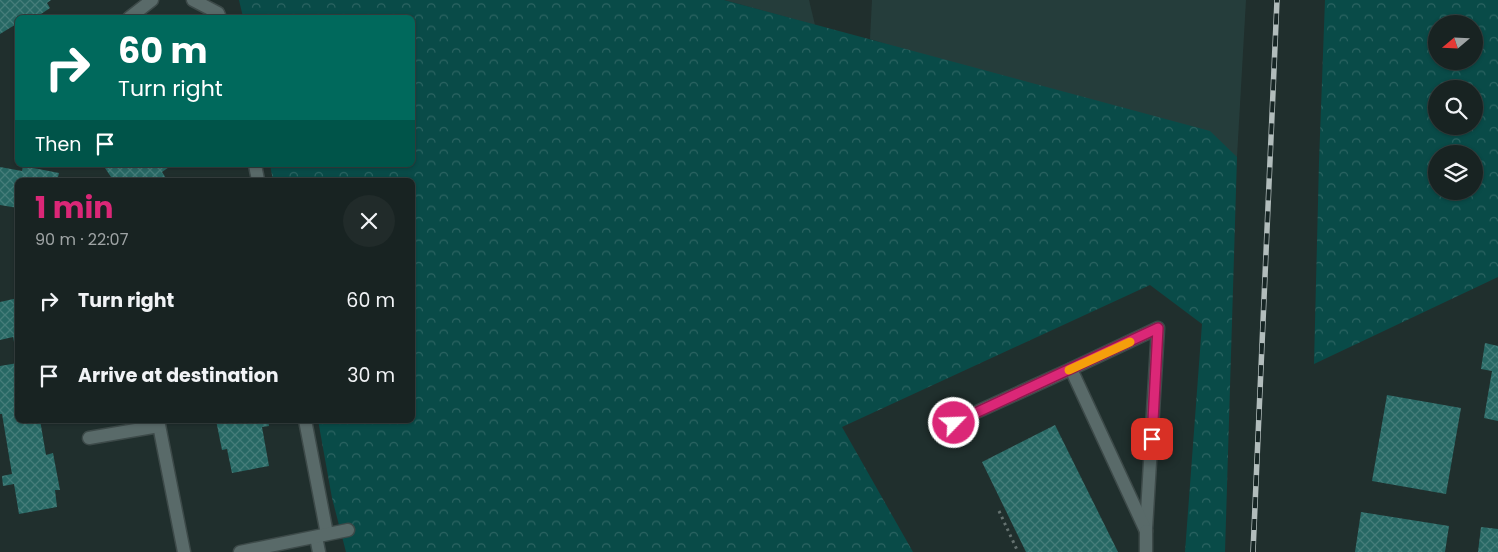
<!DOCTYPE html>
<meta charset="utf-8">
<style>
:root{--surface:#182322;--page:#212b2a;--text:#f1f3f6;--muted:#9fa4a5;--line:#364040;--accent:#db2777}
body{margin:0;font-family:Poppins,sans-serif;background:var(--page);color:var(--text);height:100vh;display:flex;flex-direction:column;font-size:19px;white-space:nowrap}
*{box-sizing:border-box;margin:0}
p{font-size:16px;color:var(--muted)}
.icon{flex:none;width:28px;height:28px;fill:none;stroke:currentColor;stroke-width:2;stroke-linecap:round;stroke-linejoin:round}
.map{position:relative;flex:1;overflow:hidden}
.drawer{position:absolute;left:15px;top:178px;width:400px;height:245px;display:flex;flex-direction:column;background:var(--surface);border-radius:8px;box-shadow:0 1px 4px #0004,0 0 0 1px var(--line)}
.drawer>*{flex:none}
.top-card{position:absolute;left:15px;top:15px;width:400px;height:152px;border-radius:8px;box-shadow:0 1px 4px #0004,0 0 0 1px var(--line);background:#00695c;color:#fff;overflow:hidden}
.needle{width:32px;rotate:251deg}
.controls{position:absolute;left:1428px;top:15px;display:grid;gap:10px}
.controls a{display:grid;place-items:center;width:55px;height:55px;border-radius:50%;background:var(--surface);box-shadow:0 1px 4px #0004,0 0 0 1px var(--line);font-size:25px}
.pin{position:absolute;display:grid;place-items:center;width:42px;height:42px;color:#fff;margin:-21px;border-radius:10px;box-shadow:0 2px 8px #0006}
.me{position:absolute;width:55px;margin:-28px;rotate:66deg;stroke-linejoin:round;filter:drop-shadow(0 0 4px #0008)}
.turn{display:flex;align-items:center;gap:18px;height:105px;padding:0 20px;font-size:22px}
.turn .icon{width:65px;height:65px;stroke-width:2.5}
.turn b{display:block;font-size:35px;line-height:42px}
.then{display:flex;align-items:center;height:48px;padding:0 20px;background:#0003;gap:10px;font-size:19px}
.round{display:grid;place-items:center;flex:none;width:52px;height:52px;border-radius:26px;background:var(--page)}
.headline{display:flex;align-items:center;justify-content:space-between;height:85px;padding:0 20px}
h1{font-size:30px;font-weight:700;line-height:38px;color:var(--accent)}
ul{padding:0;list-style:none}
li{display:flex;align-items:center;gap:15px;height:75px;padding:0 20px}
li div{flex:1}
li b{display:block;font-size:19px}
li em{font-style:normal}
.map>svg:first-child{display:block}
.built{fill:#253d3b}
.forest{fill:url(#forest-crowns);fill-rule:evenodd}
.building{fill:url(#building-cross-hatch)}
.lines{fill:none;stroke-linecap:round;stroke-linejoin:round}
.lane-casing{stroke:#3d4a49;stroke-width:15}
.street-casing{stroke:#3d4a49;stroke-width:15}
.path{stroke:#657270;stroke-width:3;stroke-dasharray:2.5 4;stroke-linecap:butt}
.lane{stroke:#596a69;stroke-width:12}
.street{stroke:#596a69;stroke-width:12}
.rail-casing{stroke:#b2bdbc;stroke-width:5.5}
.rail{stroke:#162524;stroke-width:4;stroke-dasharray:11;stroke-linecap:butt}
.route-casing{stroke:#8e194d;stroke-width:12}
.route{stroke:#db2777;stroke-width:9}
.slow{stroke:#f59e0b;stroke-width:9}
</style>
<div class="map">
<svg width="1498" height="552" viewBox="0 0 1498 552">
<defs>
<pattern id="forest-crowns" width="20" height="18" patternUnits="userSpaceOnUse" patternTransform="scale(1.25)"><rect width="20" height="18" fill="#094b48"/><path d="M2 6a3 3 0 1 1 6 0M12 15a3 3 0 1 1 6 0" fill="none" stroke="#2c6462"/></pattern>
<pattern id="building-cross-hatch" width="8" height="8" patternUnits="userSpaceOnUse" patternTransform="scale(1.25)"><rect width="8" height="8" fill="#276864"/><path d="M0 0l8 8M0 8l8-8" fill="none" stroke="#457d7a"/></pattern>
</defs>
<rect width="100%" height="100%" fill="#202f2d"/>
<g class="built">
<path d="M 724,0 L 809,0 L 815,25 Z"/>
<path d="M 872,0 L 1246,0 L 1237,157 L 870,39 Z"/>
</g>
<g class="forest">
<path d="M 239,0 L 724,0 L 1210,131 L 1237,157 L 1225,552 L 1185,552 L 1202,324 L 1150,285 L 842,427 L 913,552 L 346,552 L 332,498 L 318,420 L 412,420 L 412,180 L 273,180 L 270,165 L 412,165 L 412,18 L 243,17 Z"/>
<path d="M 1325,0 L 1498,0 L 1498,277 L 1314,364 L 1319,162 ZM 1436,24 L 1474,24 L 1474,61 L 1436,61 ZM 1436,89 L 1474,89 L 1474,126 L 1436,126 ZM 1436,154 L 1474,154 L 1474,191 L 1436,191 Z"/>
</g>
<g class="building">
<path d="M 0,0 L 51,0 L 47,3 L 50,8 L 35,18 L 18,18 L 18,23 L 0,34 Z"/>
<path d="M 103,165 L 172,165 L 162,172 L 167,180 L 154,180 L 153,179 L 151,180 L 113,180 Z"/>
<path d="M 23,166 L 59,173 L 58,177 L 68,180 L 18,180 L 18,208 L 0,205 L 0,167 L 22,171 Z"/>
<path d="M 18,298 L 18,342 L 14,342 L 13,337 L 0,340 L 0,302 Z"/>
<path d="M 1485,343 L 1498,346 L 1498,421 L 1484,418 L 1492,371 L 1481,369 Z"/>
<path d="M 18,363 L 18,420 L 40,420 L 46,455 L 53,453 L 60,490 L 55,490 L 57,507 L 19,514 L 14,484 L 3,486 L 2,476 L 12,474 L 2,414 L 0,414 L 0,366 Z"/>
<path d="M 1387,395 L 1461,408 L 1446,494 L 1372,481 Z"/>
<path d="M 216,420 L 268,420 L 269,426 L 262,427 L 269,466 L 232,473 L 227,449 L 222,450 Z"/>
<path d="M 1055,425 L 1118,552 L 1026,552 L 982,462 Z"/>
<path d="M 1361,512 L 1449,526 L 1445,552 L 1355,552 Z"/>
<path d="M 1481,527 L 1498,529 L 1498,552 L 1478,552 Z"/>
</g>
<g class="lines">
<defs>
<g id="lane">
<path d="M 193,0 L 218,13 L 220,18"/>
<path d="M 129,18 L 152,0"/>
<path d="M 255,165 L 258,180"/>
<path d="M 1071,369 L 1158,328 L 1146,529"/>
<path d="M 158,420 L 184,552"/>
<path d="M 305,420 L 327,534"/>
<path d="M 937,430 L 1071,369 L 1146,531"/>
<path d="M 89,438 L 159,426"/>
</g>
<g id="street">
<path d="M 1146,531 L 1146,552"/>
<path d="M 316,537 L 319,552"/>
<path d="M 240,552 L 348,530"/>
</g>
</defs>
<use href="#lane" class="lane-casing"/>
<use href="#street" class="street-casing"/>
<path class="path" d="M 999,511 L 1018,552"/>
<use href="#lane" class="lane"/>
<use href="#street" class="street"/>
<defs>
<path id="rail" d="M 1253,552 L 1277,0"/>
</defs>
<use href="#rail" class="rail-casing"/>
<use href="#rail" class="rail"/>
</g>
<g class="lines">
<defs>
<path id="route" d="M 954,423 L 1158,328 L 1152,439"/>
</defs>
<use href="#route" class="route-casing"/>
<use href="#route" class="route"/>
<path class="slow" d="M 1069,370 L 1130,342"/>
</g>
</svg>
<div class="controls">
<a><svg class="needle" viewBox="-14 -14 28 28"><path d="M0-13l5 13h-10z" fill="#e53935"/><path d="M0 13l5-13h-10z" fill="#9fa4a5"/></svg></a>
<a><svg class="icon" aria-label="search" viewBox="0 0 24 24"><circle cx="10" cy="10" r="6"/><path d="M15 15l6 6"/></svg></a>
<a><svg class="icon" aria-label="layers" viewBox="0 0 24 24"><path d="M12 4l9 5-9 5-9-5zM3 14l9 5 9-5"/></svg></a>
</div>
<div class="pin" style="left:1152px;top:439px;background:#d93025"><svg class="icon" aria-label="arrive" viewBox="0 0 24 24"><path d="M6 21V4h12l-3 4 3 4H6"/></svg></div>
<svg class="me" style="left:954px;top:423px" viewBox="-20 -20 40 40"><circle r="17" fill="#db2777" stroke="#fff" stroke-width="3"/><path d="M0-11L8 9 0 5-8 9z" fill="#fff"/></svg>
<div class="top-card">
<div class="turn"><svg class="icon" aria-label="right" viewBox="0 0 24 24"><path d="M7 20v-9h11M14 6l5 5-5 5"/></svg><div><b>60 m</b>Turn right</div></div>
<div class="then">Then<svg class="icon" aria-label="arrive" viewBox="0 0 24 24"><path d="M6 21V4h12l-3 4 3 4H6"/></svg></div>
</div>
<section class="drawer">
<div class="headline"><div><h1>1 min</h1><p>90 m · 22:07</p></div><a class="round"><svg class="icon" aria-label="close" viewBox="0 0 24 24"><path d="M6 6l12 12M18 6L6 18"/></svg></a></div>
<ul>
<li><svg class="icon" aria-label="right" viewBox="0 0 24 24"><path d="M7 20v-9h11M14 6l5 5-5 5"/></svg><div><b>Turn right</b></div><em>60 m</em></li>
<li><svg class="icon" aria-label="arrive" viewBox="0 0 24 24"><path d="M6 21V4h12l-3 4 3 4H6"/></svg><div><b>Arrive at destination</b></div><em>30 m</em></li>
</ul>
</section>
</div>
